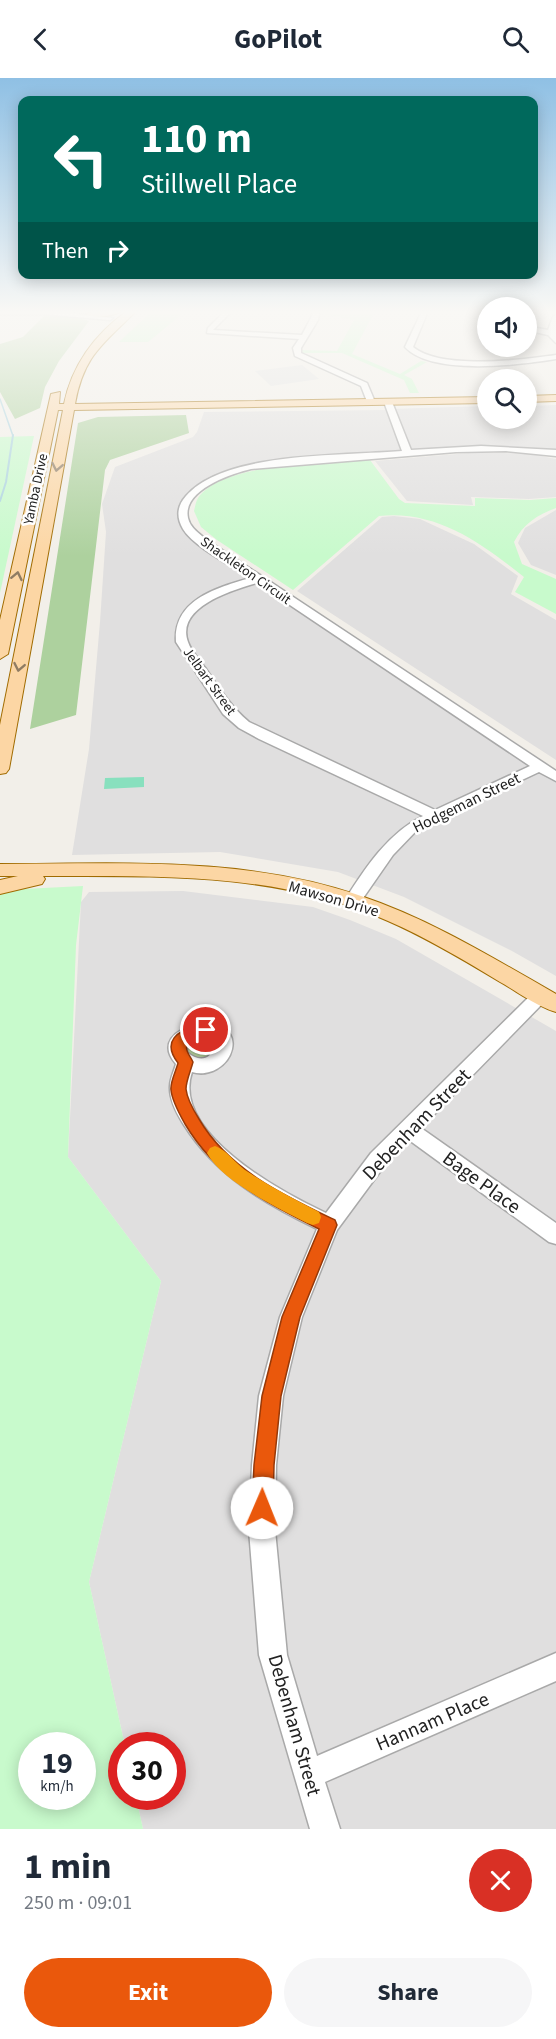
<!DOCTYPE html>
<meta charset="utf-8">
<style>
:root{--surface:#fff;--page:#f6f6f7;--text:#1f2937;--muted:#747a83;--accent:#ea580c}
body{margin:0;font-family:"Source Sans 3",sans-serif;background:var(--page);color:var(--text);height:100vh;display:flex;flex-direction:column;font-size:22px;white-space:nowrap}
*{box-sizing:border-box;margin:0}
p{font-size:20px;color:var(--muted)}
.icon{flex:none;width:33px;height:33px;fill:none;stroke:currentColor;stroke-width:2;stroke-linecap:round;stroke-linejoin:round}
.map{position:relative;height:1751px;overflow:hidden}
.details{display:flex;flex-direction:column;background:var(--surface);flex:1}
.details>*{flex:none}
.top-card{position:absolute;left:18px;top:18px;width:520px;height:183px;border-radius:12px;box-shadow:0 3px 15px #0003;background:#00695c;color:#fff;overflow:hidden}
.buttons{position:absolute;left:477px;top:219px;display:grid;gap:12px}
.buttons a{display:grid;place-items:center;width:60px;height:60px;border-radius:50%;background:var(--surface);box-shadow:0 3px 15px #0003;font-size:30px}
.speed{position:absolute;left:18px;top:1654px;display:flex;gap:12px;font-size:30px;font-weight:700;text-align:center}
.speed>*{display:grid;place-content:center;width:78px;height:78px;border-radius:50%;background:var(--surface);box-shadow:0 3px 15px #0003;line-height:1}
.speed small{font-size:15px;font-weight:400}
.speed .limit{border:9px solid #d22;background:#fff;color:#111}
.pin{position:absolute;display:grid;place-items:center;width:51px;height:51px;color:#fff;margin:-26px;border:3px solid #fff;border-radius:50%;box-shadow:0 2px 6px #0007}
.me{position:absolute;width:66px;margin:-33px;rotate:1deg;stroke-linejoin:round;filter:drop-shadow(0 0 4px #0008)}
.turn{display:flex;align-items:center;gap:21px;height:126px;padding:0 24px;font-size:27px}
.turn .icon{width:78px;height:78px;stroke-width:2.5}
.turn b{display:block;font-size:42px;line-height:51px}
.then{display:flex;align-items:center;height:57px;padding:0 24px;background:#0003;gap:12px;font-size:22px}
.round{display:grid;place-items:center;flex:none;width:63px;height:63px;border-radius:32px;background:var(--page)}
.headline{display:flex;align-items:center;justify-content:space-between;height:102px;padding:0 24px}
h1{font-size:36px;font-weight:700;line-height:45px}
.primary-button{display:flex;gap:12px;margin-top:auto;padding:12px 24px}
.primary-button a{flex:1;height:69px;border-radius:36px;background:var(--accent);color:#fff;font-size:24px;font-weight:700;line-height:69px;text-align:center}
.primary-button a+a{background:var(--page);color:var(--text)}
header{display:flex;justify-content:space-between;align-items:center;height:78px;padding:0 24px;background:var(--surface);font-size:27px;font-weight:700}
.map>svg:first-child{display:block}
.residential{fill:#e0dfdf}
.grass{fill:#cdebb0}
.forest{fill:#add19e}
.park{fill:#c8facc;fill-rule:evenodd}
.pitch{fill:#88e0be}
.parking{fill:#e2e2e2}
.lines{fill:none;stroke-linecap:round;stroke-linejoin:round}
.stream-far1{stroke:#aad3df;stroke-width:1.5}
.stream{stroke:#aad3df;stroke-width:2}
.minor-casing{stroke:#a9a9a9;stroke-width:3}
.major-casing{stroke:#a06b00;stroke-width:2}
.minor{fill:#fff;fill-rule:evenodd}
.major{fill:#fcd6a4;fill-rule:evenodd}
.oneway{stroke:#8f7c63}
.route{fill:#ea580c;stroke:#983908;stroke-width:1.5}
.slow{fill:#f59e0b}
.labels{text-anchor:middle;stroke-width:5;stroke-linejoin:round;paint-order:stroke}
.far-street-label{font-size:14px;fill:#222;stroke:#fff}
.street-label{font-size:16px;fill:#222;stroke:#fff}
.near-street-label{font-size:20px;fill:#222;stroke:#fff}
</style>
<header><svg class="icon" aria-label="back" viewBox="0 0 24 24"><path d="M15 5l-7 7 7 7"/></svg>GoPilot<svg class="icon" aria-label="search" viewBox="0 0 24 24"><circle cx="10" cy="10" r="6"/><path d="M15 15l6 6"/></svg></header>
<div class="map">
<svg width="556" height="1751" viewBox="0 0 556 1751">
<rect width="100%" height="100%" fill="#f2efe9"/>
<g class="residential">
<path d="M 556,327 L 556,375 L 491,371 L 402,376 L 237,392 L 199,410 L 184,431 L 189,452 L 556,699 L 556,898 L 512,873 L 404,819 L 338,794 L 220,774 L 72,777 L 89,671 L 100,544 L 106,454 L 102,426 L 115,389 L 193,359 L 197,354 L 204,334 L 387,332 L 399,366 L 390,331 L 487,328 L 488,340 L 526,340 L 527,328 Z"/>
<path d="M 480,374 L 531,376 L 556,381 L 556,419 L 529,421 L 471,419 L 473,427 L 407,423 L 375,383 Z"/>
<path d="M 556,432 L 556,497 L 531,487 L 518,465 L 525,450 Z"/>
<path d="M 394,438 L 420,441 L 474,466 L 518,498 L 511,516 L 556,542 L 556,682 L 297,513 L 382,439 Z"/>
<path d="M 183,813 L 313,829 L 350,842 L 396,861 L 556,953 L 556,1751 L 143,1751 L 136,1719 L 172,1719 L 172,1668 L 125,1668 L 89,1504 L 161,1203 L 68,1079 L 81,824 L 89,814 Z"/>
</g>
<path class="grass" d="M 204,957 L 216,964 L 216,973 L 204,981 L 189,978 L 185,967 L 190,960 Z"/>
<g class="forest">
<path d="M 45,237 L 80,240 L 89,243 L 59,283 L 45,309 L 40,330 L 15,341 L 0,314 L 0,266 L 23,259 Z"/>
<path d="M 186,337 L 189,355 L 110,382 L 105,392 L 76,637 L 30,651 L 78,345 L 98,339 Z"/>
</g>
<g class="park">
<path d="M 152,233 L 186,233 L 148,264 L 119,264 Z"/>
<path d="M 321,233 L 375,233 L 352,276 L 400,296 L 421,283 L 427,284 L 404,297 L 412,301 L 419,315 L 410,315 L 404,302 L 342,275 L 302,275 L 300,272 L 337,273 L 354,242 L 324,236 Z"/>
<path d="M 34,358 L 0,515 L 0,359 Z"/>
<path d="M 370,382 L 399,421 L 405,425 L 475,428 L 475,420 L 530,422 L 556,420 L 556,430 C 537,437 523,446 514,464 L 522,486 L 556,501 L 556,536 L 515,514 L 524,499 C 481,465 437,432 379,438 L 293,512 L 217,462 L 201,449 L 194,433 C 195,429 196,423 198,420 C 222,384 330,385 370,382 Z"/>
<path d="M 83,808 L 76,867 L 68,1079 L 161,1203 L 89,1504 L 125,1668 L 122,1668 L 122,1719 L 136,1719 L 143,1751 L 0,1751 L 0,815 L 4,812 ZM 32,1668 L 82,1668 L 82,1719 L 32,1719 Z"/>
</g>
<path class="pitch" d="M 144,699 L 144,709 L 104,711 L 105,700 Z"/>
<path class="parking" d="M 302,287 L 319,301 L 271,308 L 255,293 Z"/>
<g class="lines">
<path class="stream-far1" d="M 0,321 L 13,358"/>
<path class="stream" d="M 0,423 L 6,404 L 13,357"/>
<defs>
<g id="minor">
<path d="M 0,233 L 53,233 L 113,240 L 110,242 L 43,236 L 0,236 Z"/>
<path d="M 225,233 L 232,233 L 213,252 L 302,257 L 313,236 L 310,233 L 317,233 L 319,236 L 318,242 L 301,270 L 301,275 L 367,305 L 375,324 L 368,326 L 361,308 L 295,278 L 293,270 L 299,261 L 207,255 L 208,250 Z"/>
<path d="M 422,233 L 428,233 L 413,269 C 441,292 521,282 556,277 L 556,281 C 519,287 432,298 405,269 Z"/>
<path d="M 556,237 L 556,265 L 548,257 L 526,252 L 526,248 L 548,252 L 553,239 Z"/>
<path d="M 388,322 L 392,324 L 411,372 L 481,368 L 556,372 L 556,378 L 506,373 L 456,374 L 251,391 C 231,396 182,412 188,440 C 190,450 200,456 207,462 L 556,693 L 556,703 L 539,694 L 418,751 L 393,777 L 359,826 L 347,826 L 345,822 C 365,790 389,754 423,738 L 259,661 L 239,650 L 223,636 L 176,564 C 173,522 216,510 250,500 C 232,488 194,469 183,451 C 176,439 177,428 186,418 C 225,373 345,378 402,373 L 384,324 ZM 257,505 L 530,688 L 435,732 L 249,644 C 231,629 219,610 206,591 C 200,583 191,573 188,564 C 175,529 233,512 257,505 Z"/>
<path d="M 541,911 L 547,913 L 550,917 L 547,921 L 421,1050 L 556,1145 L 556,1166 L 549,1164 L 409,1062 L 385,1087 L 337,1152 L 302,1239 L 283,1318 L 276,1387 L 275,1452 L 287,1577 L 317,1678 L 556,1575 L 556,1603 L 325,1704 L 340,1751 L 310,1751 L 259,1577 L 249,1452 L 252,1387 L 259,1318 L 280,1239 L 317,1151 C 264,1125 216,1098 184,1047 C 177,1036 169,1022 170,1008 C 170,1001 174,993 176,986 C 141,946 241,929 232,971 C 228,989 208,999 192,994 C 171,1055 281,1114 326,1135 L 371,1075 L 535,913 ZM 198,959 L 208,960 L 215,967 C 211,983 198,984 187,974 L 187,968 Z"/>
</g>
<g id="major">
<path d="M 95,233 L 122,233 C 114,238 94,241 86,236 Z"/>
<path d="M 127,233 L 136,233 C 104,266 84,276 75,326 L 488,319 L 488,325 L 74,332 L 9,691 L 6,695 L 0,696 L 0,647 L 63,332 L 58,332 L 8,576 L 0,581 L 0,542 L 51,316 L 60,314 L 59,326 L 64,326 C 72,287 95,256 127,233 Z"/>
<path d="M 556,317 L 556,323 L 526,324 L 526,318 Z"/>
<path d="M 0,786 C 121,786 245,778 361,818 C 430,841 493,880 556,916 L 556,934 C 536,928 518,914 500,904 C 464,882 427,860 388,843 C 279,794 160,798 43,798 L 45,801 L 42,806 L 0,816 L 0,802 L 18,798 L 0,798 Z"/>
</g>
</defs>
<use href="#minor" class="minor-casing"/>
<use href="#major" class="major-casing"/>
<use href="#minor" class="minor"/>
<use href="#major" class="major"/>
</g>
<defs><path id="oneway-chevron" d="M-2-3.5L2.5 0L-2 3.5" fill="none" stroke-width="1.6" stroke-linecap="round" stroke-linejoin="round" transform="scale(1.5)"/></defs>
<g class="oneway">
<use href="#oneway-chevron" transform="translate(57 389) rotate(101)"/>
<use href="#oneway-chevron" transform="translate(17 498) rotate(-78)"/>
<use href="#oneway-chevron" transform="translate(19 589) rotate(101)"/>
</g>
<linearGradient id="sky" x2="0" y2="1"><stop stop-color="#8fc0e4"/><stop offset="0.49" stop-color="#f9f8f5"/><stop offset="1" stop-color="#f9f8f5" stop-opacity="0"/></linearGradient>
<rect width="556" height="478" fill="url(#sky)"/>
<path class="route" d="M 198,946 L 211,948 L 214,952 L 211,956 L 190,961 C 183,972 188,974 193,984 C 191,992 186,1003 186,1011 C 187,1021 194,1033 199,1041 C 229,1092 283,1117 335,1142 L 337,1147 L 300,1239 L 281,1318 L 274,1387 L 273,1430 L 270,1438 L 262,1441 L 255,1438 L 252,1430 L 254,1387 L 262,1318 L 282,1239 L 319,1151 C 265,1124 217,1100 185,1046 C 180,1037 172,1023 171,1012 C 170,1004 176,993 178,985 C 161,963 178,953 198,946 Z"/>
<path class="slow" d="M 215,1068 C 227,1072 235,1085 245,1092 C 269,1108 293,1121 319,1134 L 321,1139 L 319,1145 L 313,1147 L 307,1145 C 279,1130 222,1104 207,1075 L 210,1070 Z"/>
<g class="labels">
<g class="far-street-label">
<text transform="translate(35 411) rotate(-78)" y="5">Yamba Drive</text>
<text transform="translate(246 492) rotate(35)" y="5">Shackleton Circuit</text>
<text transform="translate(210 603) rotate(54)" y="5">Jelbart Street</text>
</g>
<g class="street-label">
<text transform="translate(466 724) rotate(-26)" y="6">Hodgeman Street</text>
<text transform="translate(334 820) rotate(16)" y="6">Mawson Drive</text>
</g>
<g class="near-street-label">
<text transform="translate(416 1046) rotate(-46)" y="7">Debenham Street</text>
<text transform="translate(482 1104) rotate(36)" y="7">Bage Place</text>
<text transform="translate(432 1643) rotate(-23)" y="7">Hannam Place</text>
<text transform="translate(295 1647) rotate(74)" y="7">Debenham Street</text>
</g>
</g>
</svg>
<div class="buttons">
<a><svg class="icon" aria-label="sound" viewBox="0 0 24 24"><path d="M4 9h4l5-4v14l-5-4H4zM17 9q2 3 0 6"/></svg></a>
<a><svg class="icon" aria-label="search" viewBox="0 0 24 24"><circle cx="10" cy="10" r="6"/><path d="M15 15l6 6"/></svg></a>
</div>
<div class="speed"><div>19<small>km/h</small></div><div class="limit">30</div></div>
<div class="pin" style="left:206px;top:952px;background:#d93025"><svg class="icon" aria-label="arrive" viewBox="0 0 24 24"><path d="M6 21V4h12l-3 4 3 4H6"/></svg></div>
<svg class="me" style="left:262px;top:1430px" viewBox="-20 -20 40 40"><circle r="19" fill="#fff"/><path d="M0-13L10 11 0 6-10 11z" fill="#ea580c"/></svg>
<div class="top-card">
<div class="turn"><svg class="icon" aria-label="left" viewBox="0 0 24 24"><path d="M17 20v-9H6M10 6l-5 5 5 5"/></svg><div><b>110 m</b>Stillwell Place</div></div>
<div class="then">Then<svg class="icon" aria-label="right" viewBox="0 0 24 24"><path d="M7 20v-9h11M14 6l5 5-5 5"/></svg></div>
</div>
</div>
<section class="details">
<div class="headline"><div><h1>1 min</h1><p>250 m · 09:01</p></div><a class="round" style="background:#d93025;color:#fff"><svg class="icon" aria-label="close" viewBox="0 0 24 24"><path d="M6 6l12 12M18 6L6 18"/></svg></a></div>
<div class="primary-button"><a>Exit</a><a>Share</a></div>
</section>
